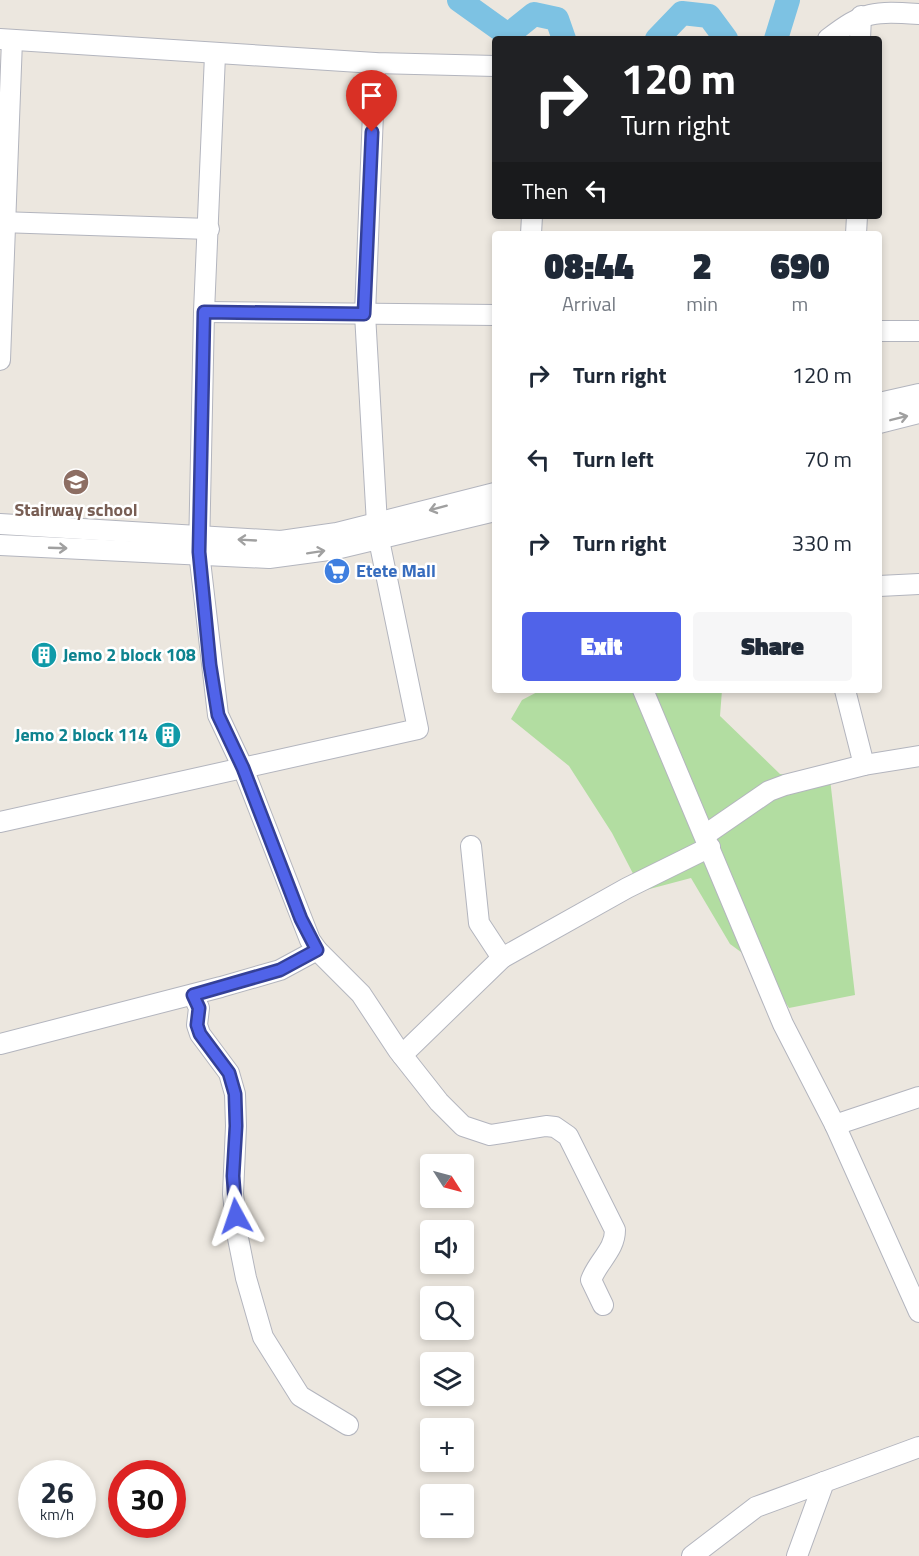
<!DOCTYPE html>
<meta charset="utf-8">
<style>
:root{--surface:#fff;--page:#f6f6f7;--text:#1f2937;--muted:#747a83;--accent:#5063e9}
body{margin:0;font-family:"Titillium Web",sans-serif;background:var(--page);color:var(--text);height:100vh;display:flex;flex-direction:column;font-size:22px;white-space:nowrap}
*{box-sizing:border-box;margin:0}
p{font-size:20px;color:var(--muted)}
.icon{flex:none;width:33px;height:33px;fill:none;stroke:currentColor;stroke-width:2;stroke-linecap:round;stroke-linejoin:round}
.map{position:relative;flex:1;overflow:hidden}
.panel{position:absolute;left:492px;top:231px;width:390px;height:462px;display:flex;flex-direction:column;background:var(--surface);border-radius:6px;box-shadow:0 3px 9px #0003}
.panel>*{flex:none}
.hud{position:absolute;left:492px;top:36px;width:390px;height:183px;border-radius:6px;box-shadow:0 3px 9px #0003;background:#202124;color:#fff;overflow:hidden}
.needle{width:39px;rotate:126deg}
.tools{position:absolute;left:420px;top:1154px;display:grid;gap:12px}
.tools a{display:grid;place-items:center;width:54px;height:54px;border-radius:6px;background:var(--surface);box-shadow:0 3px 9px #0003;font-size:30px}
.speed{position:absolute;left:18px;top:1460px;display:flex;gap:12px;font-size:30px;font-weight:700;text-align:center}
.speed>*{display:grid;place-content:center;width:78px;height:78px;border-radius:50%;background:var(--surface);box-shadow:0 3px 9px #0003;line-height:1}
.speed small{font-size:15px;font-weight:400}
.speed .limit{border:9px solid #d22;background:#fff;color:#111}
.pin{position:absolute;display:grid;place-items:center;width:51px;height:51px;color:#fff;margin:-62px -26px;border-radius:50% 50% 50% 0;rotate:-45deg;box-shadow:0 0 6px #0007}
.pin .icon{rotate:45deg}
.me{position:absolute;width:66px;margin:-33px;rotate:355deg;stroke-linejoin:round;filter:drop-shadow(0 0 4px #0008)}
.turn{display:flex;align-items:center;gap:21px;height:126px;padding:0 30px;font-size:27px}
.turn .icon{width:78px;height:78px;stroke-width:2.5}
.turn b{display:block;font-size:42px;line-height:51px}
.then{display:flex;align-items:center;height:57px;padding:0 30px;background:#0003;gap:12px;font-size:22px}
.eta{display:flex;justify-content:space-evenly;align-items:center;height:102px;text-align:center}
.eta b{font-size:36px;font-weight:800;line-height:42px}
.button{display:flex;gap:12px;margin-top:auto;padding:12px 30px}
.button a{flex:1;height:69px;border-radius:6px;background:var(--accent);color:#fff;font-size:24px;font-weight:800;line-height:69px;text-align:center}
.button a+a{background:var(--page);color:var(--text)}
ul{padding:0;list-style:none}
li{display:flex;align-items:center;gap:18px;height:84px;padding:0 30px}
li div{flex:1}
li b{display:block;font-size:22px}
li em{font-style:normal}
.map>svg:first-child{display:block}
.green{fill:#b2dda1}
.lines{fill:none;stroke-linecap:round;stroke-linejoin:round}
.river{stroke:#7dc2e3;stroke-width:24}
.minor-casing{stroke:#b3b5be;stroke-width:22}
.minor{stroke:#fff;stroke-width:20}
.oneway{stroke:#a0a0a0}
.route-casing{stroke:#344097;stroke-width:15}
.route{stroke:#5063e9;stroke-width:10}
.labels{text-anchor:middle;stroke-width:5;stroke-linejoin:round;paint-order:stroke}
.education-label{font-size:18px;font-weight:bold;fill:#785e54;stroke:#fff}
.shop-label{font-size:18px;font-weight:bold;fill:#366cbe;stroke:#fff;text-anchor:start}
.culture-label{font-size:18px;font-weight:bold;fill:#0d838f;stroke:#fff;text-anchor:start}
</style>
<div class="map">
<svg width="919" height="1556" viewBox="0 0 919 1556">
<rect width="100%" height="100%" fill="#ece7df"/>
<path class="green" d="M 541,690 L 722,690 L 720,716 L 780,774 L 830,779 L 855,995 L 789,1008 L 764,969 L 730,944 L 691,878 L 642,891 L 612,833 L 569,766 L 511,719 L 522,700 Z"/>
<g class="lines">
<g class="river">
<path d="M 459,0 L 508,35 L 534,14 L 557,19 L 564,39"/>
<path d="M 657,39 L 682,13 L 709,16 L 726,39"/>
<path d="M 776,39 L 788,0"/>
</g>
<defs>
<g id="minor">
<path d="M 0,39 L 375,63 L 495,66"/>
<path d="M 828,39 C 864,11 874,11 919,14"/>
<path d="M 860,39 L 861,16"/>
<path d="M 215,55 L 204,312 L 199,552 L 218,715 L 243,768 L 310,940 L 317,950 L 361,994 L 398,1050 L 439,1102 L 463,1126 L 490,1135 L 546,1126 L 555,1127 L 568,1136 L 615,1230 C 615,1250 598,1261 591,1280 L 603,1305"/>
<path d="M 375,63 L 365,314 L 377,524"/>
<path d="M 0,222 L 209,229"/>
<path d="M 531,234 L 532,216"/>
<path d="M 856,234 L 857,216"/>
<path d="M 204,312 L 495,315"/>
<path d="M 879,331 L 919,331"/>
<path d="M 0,360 L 12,40"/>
<path d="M 879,403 L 919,394"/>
<path d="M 879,423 L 919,413"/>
<path d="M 0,524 L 281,541 L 337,533 L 495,493"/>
<path d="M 0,545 L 269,558 L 336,549 L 495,511"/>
<path d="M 879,586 L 919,584"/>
<path d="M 643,690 L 783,1024 L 835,1125 L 919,1312"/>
<path d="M 845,690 L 864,765"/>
<path d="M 0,822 L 418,729 L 379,540"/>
<path d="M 705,835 L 769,791 L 785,785 L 864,765 L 919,756"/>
<path d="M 471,846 L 479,923 L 502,958"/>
<path d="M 193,995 L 199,1008 L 197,1025 L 200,1034 L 229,1073 L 235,1094 L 236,1126 L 233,1194 L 238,1238 L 246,1278 L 263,1337 L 300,1396 L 348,1425"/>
<path d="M 0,1044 L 221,987 L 280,970 L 317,950"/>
<path d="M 402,1055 L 502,958 L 627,888 L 710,847"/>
<path d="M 835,1125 L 919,1097"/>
<path d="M 692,1556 L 756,1507 L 824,1482"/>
<path d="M 797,1556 L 824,1482 L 919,1447"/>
</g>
</defs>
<use href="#minor" class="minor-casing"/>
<use href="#minor" class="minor"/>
</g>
<defs><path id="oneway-shaft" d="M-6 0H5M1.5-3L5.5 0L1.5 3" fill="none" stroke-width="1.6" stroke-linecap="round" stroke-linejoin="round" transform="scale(1.5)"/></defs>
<g class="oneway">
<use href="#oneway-shaft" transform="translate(899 418) rotate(-14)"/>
<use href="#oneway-shaft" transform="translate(438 508) rotate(165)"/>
<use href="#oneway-shaft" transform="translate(247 540) rotate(-177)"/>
<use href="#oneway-shaft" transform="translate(58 548) rotate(2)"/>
<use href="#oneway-shaft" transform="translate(316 552) rotate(-9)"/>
</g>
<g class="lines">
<defs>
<path id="route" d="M 236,1216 L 233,1176 L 236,1126 L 235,1094 L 229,1073 L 200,1034 L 197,1025 L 199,1008 L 193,995 L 280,970 L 317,950 L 301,919 L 243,768 L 218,715 L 210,665 L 199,552 L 204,312 L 364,314 L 372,132"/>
</defs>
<use href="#route" class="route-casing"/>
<use href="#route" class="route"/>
</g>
<defs>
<symbol id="school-disc" viewBox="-11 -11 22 22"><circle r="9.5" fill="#8d6e63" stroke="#fff"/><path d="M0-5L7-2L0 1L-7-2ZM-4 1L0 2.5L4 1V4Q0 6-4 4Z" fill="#fff"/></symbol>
<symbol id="supermarket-disc" viewBox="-11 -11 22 22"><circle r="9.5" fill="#3f7fe0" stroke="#fff"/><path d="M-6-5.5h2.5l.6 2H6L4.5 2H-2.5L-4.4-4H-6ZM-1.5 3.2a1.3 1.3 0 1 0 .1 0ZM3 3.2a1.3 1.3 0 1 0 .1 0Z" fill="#fff"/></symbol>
<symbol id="building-disc" viewBox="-11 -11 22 22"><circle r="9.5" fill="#0f9aa8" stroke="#fff"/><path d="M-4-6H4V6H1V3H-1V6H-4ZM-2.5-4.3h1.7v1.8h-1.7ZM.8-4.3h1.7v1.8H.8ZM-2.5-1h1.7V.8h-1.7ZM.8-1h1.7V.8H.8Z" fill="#fff"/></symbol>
</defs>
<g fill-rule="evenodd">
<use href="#school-disc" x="61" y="467" width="30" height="30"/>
<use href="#supermarket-disc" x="322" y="556" width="30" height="30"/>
<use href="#building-disc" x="29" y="640" width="30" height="30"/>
<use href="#building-disc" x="153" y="720" width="30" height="30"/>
</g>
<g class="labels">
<g class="education-label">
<text x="76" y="516">Stairway school</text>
</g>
<g class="shop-label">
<text x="356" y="577">Etete Mall</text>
</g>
<g class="culture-label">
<text x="63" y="661">Jemo 2 block 108</text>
<text x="148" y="741" text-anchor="end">Jemo 2 block 114</text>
</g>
</g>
</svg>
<div class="tools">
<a><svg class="needle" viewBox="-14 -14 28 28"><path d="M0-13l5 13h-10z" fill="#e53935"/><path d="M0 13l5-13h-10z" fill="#747a83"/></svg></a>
<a><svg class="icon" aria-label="sound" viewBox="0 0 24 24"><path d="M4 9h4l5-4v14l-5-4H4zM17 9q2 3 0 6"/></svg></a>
<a><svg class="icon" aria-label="search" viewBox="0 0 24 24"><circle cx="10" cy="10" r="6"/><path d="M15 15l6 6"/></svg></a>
<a><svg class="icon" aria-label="layers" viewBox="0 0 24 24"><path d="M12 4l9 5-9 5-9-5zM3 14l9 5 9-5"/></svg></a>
<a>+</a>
<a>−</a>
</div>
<div class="speed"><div>26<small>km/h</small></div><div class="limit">30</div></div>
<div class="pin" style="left:372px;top:132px;background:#d93025"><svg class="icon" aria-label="arrive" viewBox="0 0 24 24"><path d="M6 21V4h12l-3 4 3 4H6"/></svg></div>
<svg class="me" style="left:236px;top:1216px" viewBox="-20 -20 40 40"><path d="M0-17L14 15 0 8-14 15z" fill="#5063e9" stroke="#fff" stroke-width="4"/></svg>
<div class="hud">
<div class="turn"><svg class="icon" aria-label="right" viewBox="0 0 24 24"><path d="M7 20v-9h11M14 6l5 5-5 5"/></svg><div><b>120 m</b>Turn right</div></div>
<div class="then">Then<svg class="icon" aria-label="left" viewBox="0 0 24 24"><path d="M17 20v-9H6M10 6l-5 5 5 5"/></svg></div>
</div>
<section class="panel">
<div class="eta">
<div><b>08:44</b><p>Arrival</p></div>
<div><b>2</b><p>min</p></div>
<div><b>690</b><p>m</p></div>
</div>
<ul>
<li><svg class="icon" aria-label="right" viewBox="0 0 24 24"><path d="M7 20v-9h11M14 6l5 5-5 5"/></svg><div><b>Turn right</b></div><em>120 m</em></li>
<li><svg class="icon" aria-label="left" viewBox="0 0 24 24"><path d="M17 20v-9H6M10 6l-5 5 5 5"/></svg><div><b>Turn left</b></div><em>70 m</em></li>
<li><svg class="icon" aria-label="right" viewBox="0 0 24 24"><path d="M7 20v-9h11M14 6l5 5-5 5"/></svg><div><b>Turn right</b></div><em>330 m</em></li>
</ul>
<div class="button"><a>Exit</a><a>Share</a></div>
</section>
</div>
